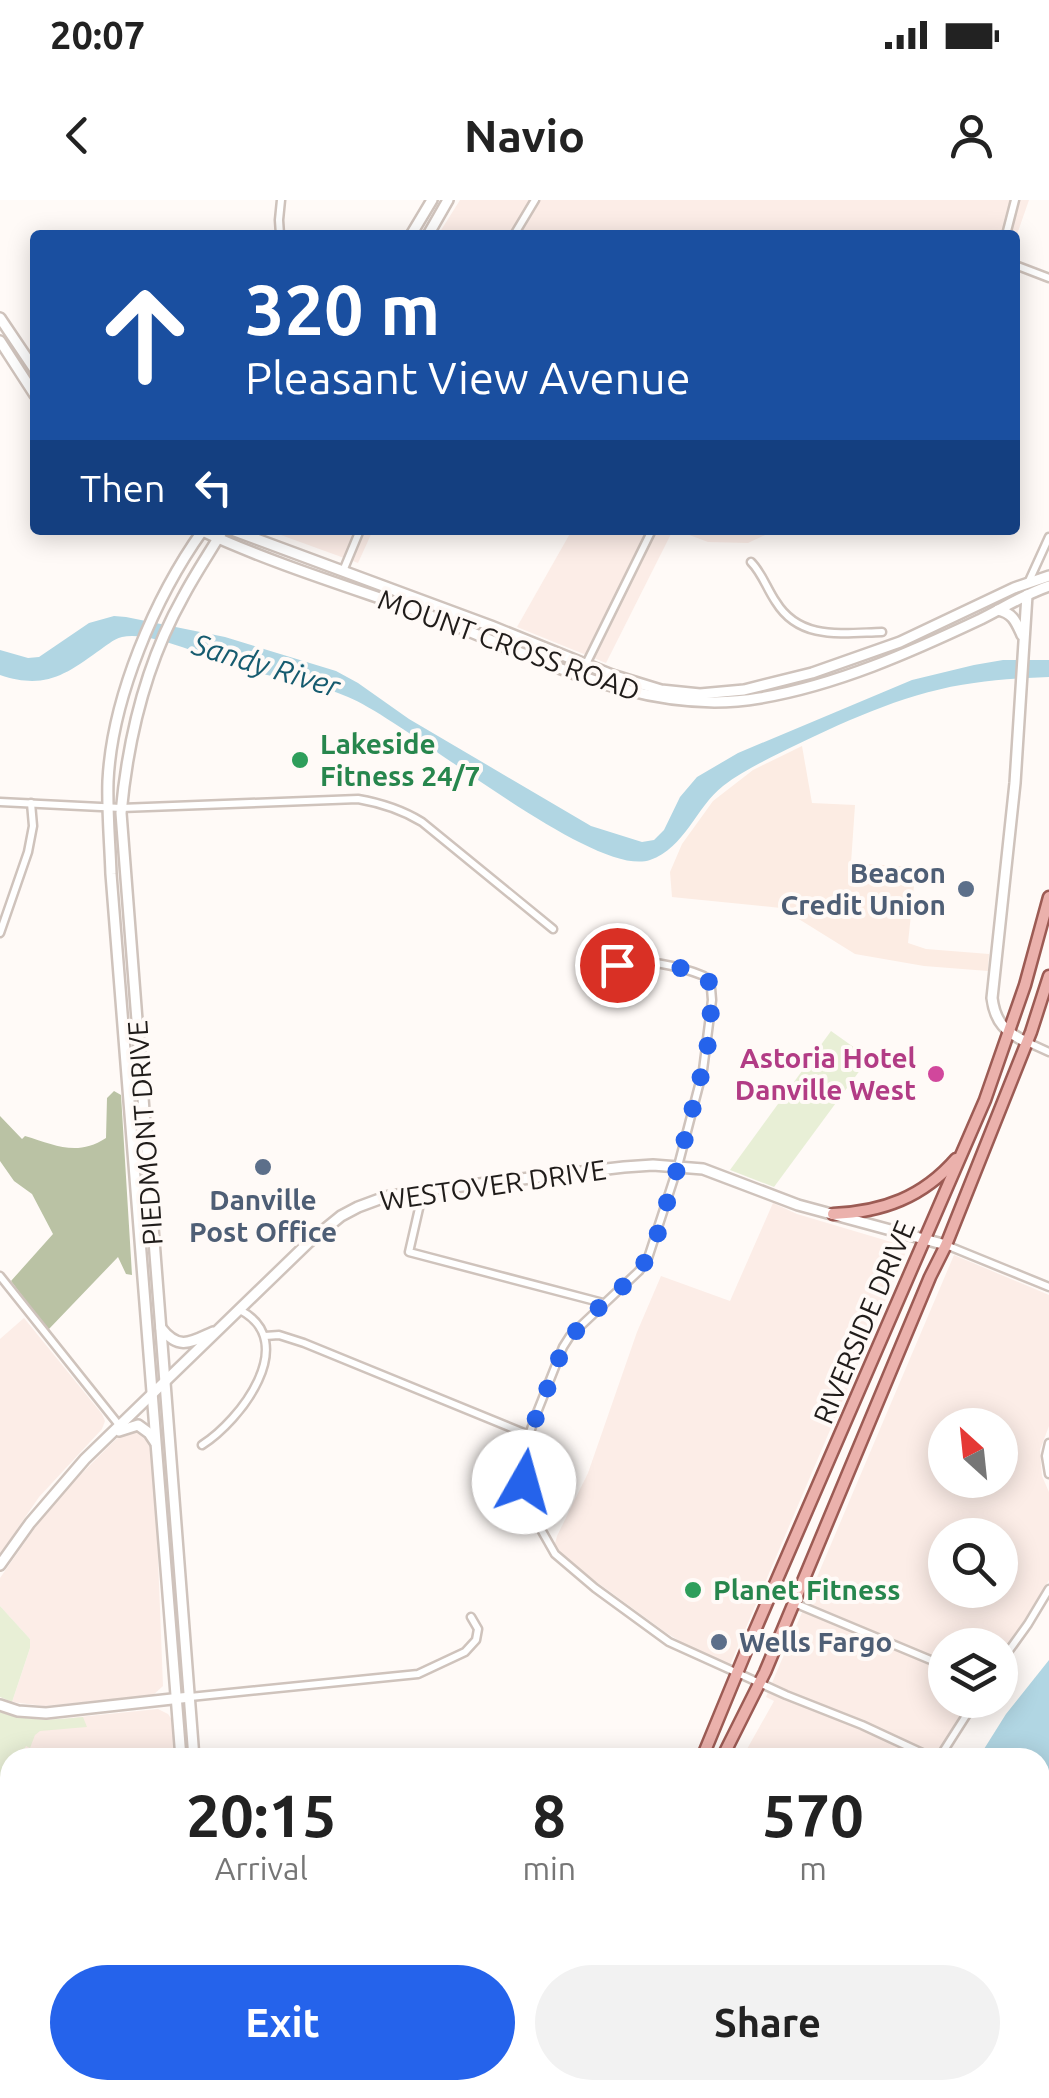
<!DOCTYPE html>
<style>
:root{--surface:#fff;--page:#f2f2f2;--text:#222;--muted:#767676;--accent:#2563eb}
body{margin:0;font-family:Ubuntu,sans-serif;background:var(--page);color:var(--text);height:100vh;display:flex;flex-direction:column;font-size:38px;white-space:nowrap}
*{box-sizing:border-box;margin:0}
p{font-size:32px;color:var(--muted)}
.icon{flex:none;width:55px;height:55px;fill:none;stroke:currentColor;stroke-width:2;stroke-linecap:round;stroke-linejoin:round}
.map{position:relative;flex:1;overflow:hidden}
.drawer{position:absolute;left:0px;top:1548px;width:1050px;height:352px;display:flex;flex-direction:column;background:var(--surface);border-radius:30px 30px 0 0;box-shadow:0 5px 25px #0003}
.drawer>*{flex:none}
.hud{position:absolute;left:30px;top:30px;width:990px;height:305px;border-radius:10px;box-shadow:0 5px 25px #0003;background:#1a4fa0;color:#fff;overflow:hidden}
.needle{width:65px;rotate:333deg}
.buttons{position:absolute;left:928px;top:1208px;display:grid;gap:20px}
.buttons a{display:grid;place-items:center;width:90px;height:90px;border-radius:50%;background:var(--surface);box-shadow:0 5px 25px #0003;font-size:50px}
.pin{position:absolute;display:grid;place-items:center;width:85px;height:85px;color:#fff;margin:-42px;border:5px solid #fff;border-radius:50%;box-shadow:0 2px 10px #0007}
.me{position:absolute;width:110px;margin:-55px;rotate:7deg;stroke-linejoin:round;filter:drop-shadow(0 0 8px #0008)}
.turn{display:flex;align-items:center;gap:35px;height:210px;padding:0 50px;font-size:45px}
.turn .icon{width:130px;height:130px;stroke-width:2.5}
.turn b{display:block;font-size:70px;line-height:85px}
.then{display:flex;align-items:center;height:95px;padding:0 50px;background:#0003;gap:20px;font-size:38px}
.eta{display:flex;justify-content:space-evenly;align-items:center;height:170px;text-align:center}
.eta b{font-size:60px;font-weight:700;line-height:70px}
.button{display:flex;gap:20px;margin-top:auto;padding:20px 50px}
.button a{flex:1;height:115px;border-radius:60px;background:var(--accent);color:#fff;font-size:40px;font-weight:700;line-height:115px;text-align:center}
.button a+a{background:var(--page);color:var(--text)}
.status{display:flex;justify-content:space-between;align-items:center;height:70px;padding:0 50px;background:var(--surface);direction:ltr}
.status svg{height:28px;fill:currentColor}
header{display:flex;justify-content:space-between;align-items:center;height:130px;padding:0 50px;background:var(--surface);font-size:45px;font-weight:700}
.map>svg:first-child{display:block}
.commercial{fill:#fcede7;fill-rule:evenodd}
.built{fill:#fcece3}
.green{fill:#e8efd6}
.forest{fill:#bac2a4}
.water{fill:#b1d6e3}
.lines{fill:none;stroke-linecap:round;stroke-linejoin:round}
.street-casing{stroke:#cfc3bc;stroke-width:11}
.secondary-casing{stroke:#cfc3bc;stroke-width:14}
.primary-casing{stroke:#9c5b54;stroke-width:15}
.street{stroke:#fff;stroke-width:6}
.secondary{stroke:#fff;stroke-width:9}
.primary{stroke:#ebb1ac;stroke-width:10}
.route{stroke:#2563eb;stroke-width:18;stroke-dasharray:0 32.4}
.leisure-dot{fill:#2e9e5b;stroke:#fffaf7;stroke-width:4}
.service-dot{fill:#5c6f8a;stroke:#fffaf7;stroke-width:4}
.hotel-dot{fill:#d1479c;stroke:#fffaf7;stroke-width:4}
.labels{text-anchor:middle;stroke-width:8;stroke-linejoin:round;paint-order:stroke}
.street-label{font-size:28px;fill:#201c1a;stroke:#fffaf7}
.leisure-label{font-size:28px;font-weight:bold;fill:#27864d;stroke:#fffaf7;text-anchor:start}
.service-label{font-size:28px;font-weight:bold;fill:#4e5e75;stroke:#fffaf7;text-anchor:end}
.hotel-label{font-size:28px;font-weight:bold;fill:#b23c85;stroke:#fffaf7;text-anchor:end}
.water-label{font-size:30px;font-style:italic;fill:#165b6f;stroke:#fffaf7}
</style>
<div class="status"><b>20:07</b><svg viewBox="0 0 49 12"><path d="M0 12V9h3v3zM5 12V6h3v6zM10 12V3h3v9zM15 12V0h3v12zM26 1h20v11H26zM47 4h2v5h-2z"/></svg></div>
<header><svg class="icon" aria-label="back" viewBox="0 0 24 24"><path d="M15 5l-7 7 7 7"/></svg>Navio<svg class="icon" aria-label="person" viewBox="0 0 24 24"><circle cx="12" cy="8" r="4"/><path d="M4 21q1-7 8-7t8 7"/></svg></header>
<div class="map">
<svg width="1049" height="1898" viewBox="0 0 1049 1898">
<rect width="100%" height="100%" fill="#fffaf7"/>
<g class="commercial">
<path d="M 460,0 L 1029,0 L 1015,40 L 1015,35 L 438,35 Z"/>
<path d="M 267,330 L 373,330 L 358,363 Z"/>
<path d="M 572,330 L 673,330 L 606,463 L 517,427 Z"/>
<path d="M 676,330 L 776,330 L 748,343 L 708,342 Z"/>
<path d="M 773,1003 L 797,1014 L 908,1047 L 730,1465 L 699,1453 L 665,1432 L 583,1372 L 554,1347 L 557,1336 L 588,1273 L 637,1132 L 661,1076 L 730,1101 Z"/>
<path d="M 954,1055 L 1049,1095 L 1049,1226 L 1040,1250 L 1042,1276 L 1049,1292 L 1049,1380 L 1031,1412 L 1000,1456 L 1000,1445 L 945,1445 L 945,1500 L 971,1500 L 935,1557 L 742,1558 L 774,1501 L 766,1497 ZM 945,1225 L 1000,1225 L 1000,1280 L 945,1280 ZM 945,1335 L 1000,1335 L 1000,1390 L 945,1390 Z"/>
<path d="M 24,1118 L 102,1214 L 105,1221 L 102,1229 L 39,1297 L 0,1354 L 0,1139 Z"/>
<path d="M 136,1229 L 147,1236 L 150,1244 L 157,1333 L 163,1486 L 153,1495 L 44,1506 L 12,1502 L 30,1448 L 30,1439 L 0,1406 L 0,1378 L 51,1305 L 109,1246 L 123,1233 Z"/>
<path d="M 158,1509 L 168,1514 L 172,1520 L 175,1557 L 10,1558 L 10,1623 L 0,1618 L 0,1512 L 21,1519 L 39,1521 Z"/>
<path d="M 580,1890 L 750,1890 L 745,1898 L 577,1898 Z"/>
</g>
<path class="built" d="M 802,546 L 812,603 L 855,605 L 851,663 L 916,667 L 908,743 L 926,749 L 989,754 L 988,771 L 924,766 L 855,754 L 781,708 L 672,697 L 670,672 L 682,644 L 713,601 L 753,570 Z"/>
<g class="green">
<path d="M 831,831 L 869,858 L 774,987 L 730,970 Z"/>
<path d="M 0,1406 L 30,1439 L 30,1448 L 12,1502 L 0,1497 Z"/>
<path d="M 0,1512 C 31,1522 51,1520 83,1517 L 87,1527 L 40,1531 L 35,1535 L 30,1548 L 26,1546 L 23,1552 L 27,1555 L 26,1557 L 10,1558 L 10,1593 L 0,1612 Z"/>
<path d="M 1040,1805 L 1049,1807 L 1049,1898 L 966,1898 L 951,1891 L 1040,1890 Z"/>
</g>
<path class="forest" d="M 114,891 L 121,895 L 132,1075 L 126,1074 L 118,1057 L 48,1130 L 11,1081 L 53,1034 L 32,994 L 14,981 L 0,961 L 0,916 L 22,939 L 25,936 C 55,945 77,957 106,938 L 107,898 Z"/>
<g class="water">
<path d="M 114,416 L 126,417 L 225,437 L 336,471 L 358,483 L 409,519 L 591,626 L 642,642 L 654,640 L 664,630 L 680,597 L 697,577 L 738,553 L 912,480 L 974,465 L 1003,460 L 1049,460 L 1049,477 C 1024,478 998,479 974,483 C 912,491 852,518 796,545 C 772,557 745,569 723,586 C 696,607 685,648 650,660 C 593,679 409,522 348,497 C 316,483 280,479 246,470 C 215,461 152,430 122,437 C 113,439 105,447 97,452 C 63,477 42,489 0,475 L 0,450 L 28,458 L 39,457 L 89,423 Z"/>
<path d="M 1049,1460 L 1049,1620 L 1040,1632 L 1040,1558 L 979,1557 L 1006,1514 Z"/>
<path d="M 792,1890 L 899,1890 L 896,1898 L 788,1898 Z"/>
</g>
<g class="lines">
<defs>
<g id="street">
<path d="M 280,35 L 279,20 L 281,0"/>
<path d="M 514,35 L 535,0"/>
<path d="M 1006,35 L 1015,0"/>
<path d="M 1015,65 L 1049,78"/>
<path d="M 751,362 C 762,373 767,389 776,402 C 800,441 843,433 882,432"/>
<path d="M 343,371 L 360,330"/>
<path d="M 1029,381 L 1049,337"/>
<path d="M 586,464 L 652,330"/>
<path d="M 0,602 L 121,608 L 358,599 C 381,603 401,609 422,622 L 553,729"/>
<path d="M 0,733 L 28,652 L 33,626 L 31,603"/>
<path d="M 617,765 C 639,756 682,767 704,776 L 711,788 L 712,800 L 703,870 L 678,966 L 648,1058 L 639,1071 L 570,1136 L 563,1147 L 536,1215 L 529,1235 L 524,1265 L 524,1282 L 530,1310 L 555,1354 L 595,1388 L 669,1442 L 786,1495 L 862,1525 L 933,1558"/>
<path d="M 1027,842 L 1049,852"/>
<path d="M 423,991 L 409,1052 L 603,1103"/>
<path d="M 946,1045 L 1049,1087"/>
<path d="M 0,1076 L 119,1225"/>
<path d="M 265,1136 L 279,1135 L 304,1143 L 529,1235"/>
<path d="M 1049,1243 L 1046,1256 L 1049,1274"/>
<path d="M 202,1245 C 240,1221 301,1142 240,1110"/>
<path d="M 794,1403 L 945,1466"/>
<path d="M 1000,1463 L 1028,1424 L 1049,1389"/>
<path d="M 190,1497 L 418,1474 L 465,1452 L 476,1440 L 478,1429 L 471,1417"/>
<path d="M 939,1558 L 976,1500"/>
<path d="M 0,1666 L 10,1671"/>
<path d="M 106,1890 L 131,1898"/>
</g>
<g id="secondary">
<path d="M 411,35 L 432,0"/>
<path d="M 428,35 L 448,0"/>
<path d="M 0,118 L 35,170"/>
<path d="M 0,141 L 35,195"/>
<path d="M 200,330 C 271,363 346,386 420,412 C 529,452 641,519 760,498 C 837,485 911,452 981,419 C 1003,408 1025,394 1049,386"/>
<path d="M 232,330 L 491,426 L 612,475 L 661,490 L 700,494 L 744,490 L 812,473 L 900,442 L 1014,388 L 1049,376"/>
<path d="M 1027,395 L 1015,583 L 992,798 C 995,822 1006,833 1027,842"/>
<path d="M 998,410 C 1013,413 1016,422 1022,435"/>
<path d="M 161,1128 C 179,1151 191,1142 213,1132"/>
<path d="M 119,1231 L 138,1225 L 149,1233 L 155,1242"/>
<path d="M 0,1365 L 30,1323 L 85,1259 L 309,1042 L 341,1016 L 358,1007 L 385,997 L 428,990 L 624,967 L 653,965 L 703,969 L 798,1005 L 946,1045"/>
<path d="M 0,1505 L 18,1511 L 46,1513 L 190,1497"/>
<path d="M 181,1558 L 111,674 C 110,643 107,612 108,581 C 112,498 155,397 203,330"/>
<path d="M 194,1558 L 121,613 C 128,537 146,463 183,397 C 195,374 210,352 223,330"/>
<path d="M 0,1878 L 10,1871"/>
<path d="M 344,1890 L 352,1898"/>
<path d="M 361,1890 L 369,1898"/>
</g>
<g id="primary">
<path d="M 833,1014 C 883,1012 923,997 956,959"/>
<path d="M 702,1558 L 749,1444 L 985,900 L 1025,785 L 1049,697"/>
<path d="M 722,1558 L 765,1472 L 930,1077 L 946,1045 L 1031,832 L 1049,776"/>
<path d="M 1040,1692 L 1049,1679"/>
<path d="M 332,1890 L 335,1898"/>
<path d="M 370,1890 L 381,1893 L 390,1890"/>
<path d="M 467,1890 L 471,1898"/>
<path d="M 481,1890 L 489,1898"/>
<path d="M 402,1898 L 406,1890"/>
<path d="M 510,1898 L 515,1890"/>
<path d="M 937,1898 L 940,1890"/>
</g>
</defs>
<use href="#street" class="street-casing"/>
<use href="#secondary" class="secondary-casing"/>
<use href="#primary" class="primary-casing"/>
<use href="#street" class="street"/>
<use href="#secondary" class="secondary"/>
<use href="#primary" class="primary"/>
</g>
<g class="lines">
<path class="route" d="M 524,1282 L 529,1236 L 563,1148 L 584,1121 L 639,1072 L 654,1046 L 678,966 L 707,852 L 712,800 L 710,783 L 704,776 C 683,767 639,756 617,765"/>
</g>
<g class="leisure-dot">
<circle cx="300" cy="560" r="10"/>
<circle cx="693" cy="1390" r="10"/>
</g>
<g class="service-dot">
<circle cx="966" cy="689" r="10"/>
<circle cx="263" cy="967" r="10"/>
<circle cx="719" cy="1442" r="10"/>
</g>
<circle class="hotel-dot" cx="936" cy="874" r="10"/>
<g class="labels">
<g class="street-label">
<text transform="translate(509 445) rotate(20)" y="10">MOUNT CROSS ROAD</text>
<text transform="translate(145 933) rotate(-94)" y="10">PIEDMONT DRIVE</text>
<text transform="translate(493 985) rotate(-8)" y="10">WESTOVER DRIVE</text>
<text transform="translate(864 1122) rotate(-67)" y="10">RIVERSIDE DRIVE</text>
</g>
<g class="leisure-label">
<text x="320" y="554">Lakeside<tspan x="320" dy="32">Fitness 24/7</tspan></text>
<text x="713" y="1400">Planet Fitness</text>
</g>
<g class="service-label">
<text x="946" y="683">Beacon<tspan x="946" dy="32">Credit Union</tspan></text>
<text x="263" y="1010" text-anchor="middle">Danville<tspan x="263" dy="32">Post Office</tspan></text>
<text x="739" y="1452" text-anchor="start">Wells Fargo</text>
</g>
<g class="hotel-label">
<text x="916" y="868">Astoria Hotel<tspan x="916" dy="32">Danville West</tspan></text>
</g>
<g class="water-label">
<text transform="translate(266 466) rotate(17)" y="10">Sandy River</text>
</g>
</g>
</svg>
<div class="buttons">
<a><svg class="needle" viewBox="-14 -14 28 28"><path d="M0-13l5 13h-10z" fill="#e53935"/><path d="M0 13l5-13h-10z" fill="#767676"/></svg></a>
<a><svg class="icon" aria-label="search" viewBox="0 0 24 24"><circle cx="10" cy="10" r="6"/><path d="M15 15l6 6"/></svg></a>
<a><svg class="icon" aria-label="layers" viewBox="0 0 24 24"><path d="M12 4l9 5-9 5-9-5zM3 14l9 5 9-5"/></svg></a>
</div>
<div class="pin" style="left:617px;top:765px;background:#d93025"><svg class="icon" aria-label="arrive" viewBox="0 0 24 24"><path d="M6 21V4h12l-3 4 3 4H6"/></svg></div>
<svg class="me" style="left:524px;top:1282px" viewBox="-20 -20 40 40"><circle r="19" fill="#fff"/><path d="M0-13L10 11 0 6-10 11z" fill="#2563eb"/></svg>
<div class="hud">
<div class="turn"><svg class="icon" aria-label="ahead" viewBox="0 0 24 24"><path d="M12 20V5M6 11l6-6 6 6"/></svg><div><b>320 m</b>Pleasant View Avenue</div></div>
<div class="then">Then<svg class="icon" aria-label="left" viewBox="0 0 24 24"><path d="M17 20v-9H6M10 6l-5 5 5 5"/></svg></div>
</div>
<section class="drawer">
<div class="eta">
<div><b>20:15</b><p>Arrival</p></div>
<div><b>8</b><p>min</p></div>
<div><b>570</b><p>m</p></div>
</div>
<div class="button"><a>Exit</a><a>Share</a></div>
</section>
</div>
